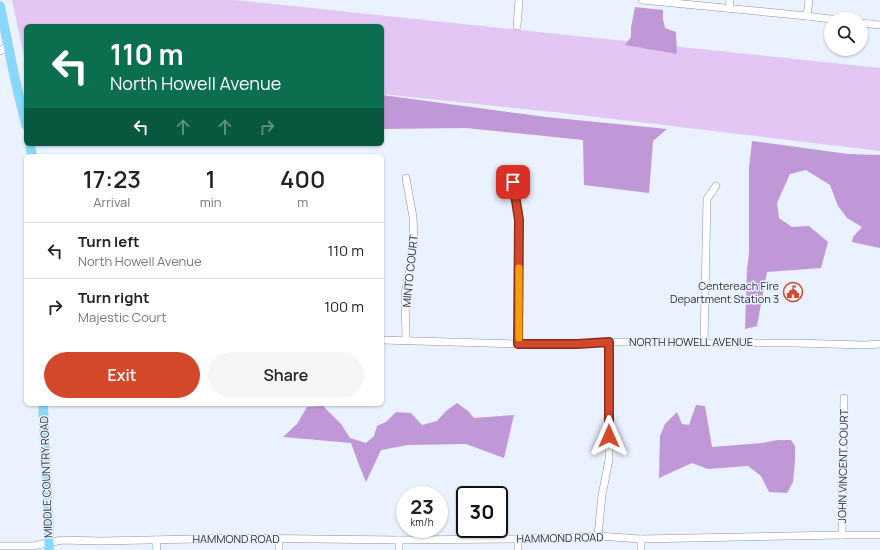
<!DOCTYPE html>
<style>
:root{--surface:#fff;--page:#f6f6f6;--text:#222;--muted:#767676;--line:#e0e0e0;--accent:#d3482a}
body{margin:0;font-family:Manrope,sans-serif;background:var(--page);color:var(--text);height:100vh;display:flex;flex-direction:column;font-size:15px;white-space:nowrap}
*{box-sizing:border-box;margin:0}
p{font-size:13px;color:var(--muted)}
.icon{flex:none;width:22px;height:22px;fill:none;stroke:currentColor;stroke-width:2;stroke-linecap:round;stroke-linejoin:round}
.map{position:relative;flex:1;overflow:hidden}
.sheet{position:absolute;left:24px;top:154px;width:360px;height:252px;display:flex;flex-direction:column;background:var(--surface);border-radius:6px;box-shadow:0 1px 3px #0004}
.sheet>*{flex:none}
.banner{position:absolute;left:24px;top:24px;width:360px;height:122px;border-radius:6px;box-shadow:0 1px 3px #0004;background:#0b6e4f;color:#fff;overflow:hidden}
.controls{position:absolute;left:824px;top:12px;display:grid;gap:8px}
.controls a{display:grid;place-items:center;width:44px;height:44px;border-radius:50%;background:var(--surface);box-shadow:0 1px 3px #0004;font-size:20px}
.speed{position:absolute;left:396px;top:486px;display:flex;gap:8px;font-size:20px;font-weight:700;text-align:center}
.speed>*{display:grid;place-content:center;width:52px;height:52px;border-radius:50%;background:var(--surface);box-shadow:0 1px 3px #0004;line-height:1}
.speed small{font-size:10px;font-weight:400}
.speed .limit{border:2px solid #111;border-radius:6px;background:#fff;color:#111}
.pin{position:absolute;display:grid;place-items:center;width:34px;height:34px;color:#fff;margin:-17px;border-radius:8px;box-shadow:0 2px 6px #0006}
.me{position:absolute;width:44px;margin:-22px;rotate:0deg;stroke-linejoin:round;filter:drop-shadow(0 0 3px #0008)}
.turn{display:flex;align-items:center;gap:14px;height:84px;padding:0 20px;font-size:18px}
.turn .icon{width:52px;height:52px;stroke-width:2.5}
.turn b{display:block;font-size:28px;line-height:34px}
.lanes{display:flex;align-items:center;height:38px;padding:0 20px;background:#0003;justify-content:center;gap:20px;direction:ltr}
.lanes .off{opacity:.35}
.eta{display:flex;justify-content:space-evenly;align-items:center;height:68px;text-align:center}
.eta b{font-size:24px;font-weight:600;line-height:28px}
.action{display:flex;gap:8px;margin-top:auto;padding:8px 20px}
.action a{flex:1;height:46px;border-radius:24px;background:var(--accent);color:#fff;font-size:16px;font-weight:600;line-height:46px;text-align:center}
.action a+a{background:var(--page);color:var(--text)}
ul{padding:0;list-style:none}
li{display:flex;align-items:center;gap:12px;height:56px;padding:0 20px;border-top:1px solid var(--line)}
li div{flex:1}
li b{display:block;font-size:15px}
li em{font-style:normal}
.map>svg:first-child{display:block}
.green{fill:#e3c6f3}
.forest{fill:#c198d7}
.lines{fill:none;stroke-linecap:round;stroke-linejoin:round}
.minor-casing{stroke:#8c939f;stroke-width:8}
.major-casing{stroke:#d1d2d3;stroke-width:10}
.minor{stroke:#fff;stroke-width:7}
.major{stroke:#86d8fd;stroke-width:9}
.route-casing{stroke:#892f1b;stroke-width:10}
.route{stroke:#d3482a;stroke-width:7}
.slow{stroke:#f59e0b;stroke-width:7}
.labels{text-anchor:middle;stroke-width:3;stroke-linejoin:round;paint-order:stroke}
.street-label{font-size:11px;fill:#2f3237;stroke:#eaf2ff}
.poi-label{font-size:11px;fill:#2f3237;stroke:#eaf2ff;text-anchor:end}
</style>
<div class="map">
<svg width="880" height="550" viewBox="0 0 880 550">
<rect width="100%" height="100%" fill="#eaf2ff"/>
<path class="green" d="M 12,0 L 235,0 L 880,68 L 880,151 L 563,113 L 382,94 L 382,26 L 26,26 L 26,56 L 24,56 Z"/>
<g class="forest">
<path d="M 635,7 L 663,10 L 663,19 L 665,28 L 676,32 L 677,54 L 625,45 L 631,37 L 631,28 Z"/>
<path d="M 382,95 L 546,117 L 667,129 L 653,141 L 649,193 L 584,185 L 583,140 L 466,128 L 382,129 Z"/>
<path d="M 752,141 L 848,154 L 880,155 L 880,248 L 852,242 L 853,237 L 862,227 L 847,218 L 838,206 L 830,185 L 806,170 L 790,174 L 777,203 L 779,218 L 792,227 L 809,226 L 828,242 L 821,268 L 767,272 L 757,326 L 745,329 L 747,269 L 749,254 L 749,168 Z"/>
<path d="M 457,403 L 468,411 L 474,418 L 514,415 L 504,458 L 466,444 L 408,445 L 381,450 L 366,482 L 359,465 L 351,443 L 283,437 L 297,424 L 307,407 L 323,406 L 341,424 L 350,438 L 366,443 L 374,436 L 377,426 L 386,422 L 396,412 L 411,413 L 422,425 L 437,421 L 446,411 Z"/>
<path d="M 696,405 L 705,406 L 712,447 L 762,443 L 778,440 L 791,440 L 795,446 L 795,460 L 793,482 L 787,493 L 769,492 L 761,476 L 748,466 L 708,469 L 692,463 L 659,478 L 660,436 L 665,424 L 677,412 L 682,424 L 689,425 Z"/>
</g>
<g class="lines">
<defs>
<g id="minor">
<path d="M 642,0 L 807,16 L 831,19"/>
<path d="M 729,8 L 730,0"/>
<path d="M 807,16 L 809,0"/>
<path d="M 861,23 L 880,25"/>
<path d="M 517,26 L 519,0"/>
<path d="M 0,51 L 8,46"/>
<path d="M 406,178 L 413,217 L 414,243 L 411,263 L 405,294 L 406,340"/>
<path d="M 513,182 L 519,220 L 518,344"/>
<path d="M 382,340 L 518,344 L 577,344 L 613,342 L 679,342 L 704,343 L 794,343 L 865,345 L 880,344"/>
<path d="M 704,343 L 707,199 L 716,186"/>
<path d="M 842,535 L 844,398"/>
<path d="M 598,536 L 602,495 L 609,460 L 609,342"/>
<path d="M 279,539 L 279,550"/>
<path d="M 518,539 L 518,550"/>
<path d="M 156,540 L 157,550"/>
<path d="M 399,540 L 399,550"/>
<path d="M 0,546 L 33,546 L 62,540 L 101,541 L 242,538 L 399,540 L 518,539 L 598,536 L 641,539 L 842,535 L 880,535"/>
<path d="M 641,550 L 641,539"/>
</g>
<g id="major">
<path d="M 0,6 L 15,79 L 26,125"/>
<path d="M 30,144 L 32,156"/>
<path d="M 43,404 L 49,532 L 49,550"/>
</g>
</defs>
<use href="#minor" class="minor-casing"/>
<use href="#major" class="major-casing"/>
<use href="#minor" class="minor"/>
<use href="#major" class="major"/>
</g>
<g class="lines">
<defs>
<path id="route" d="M 513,182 L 519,220 L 518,344 L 577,344 L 609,342 L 609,436"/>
</defs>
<use href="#route" class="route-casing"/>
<use href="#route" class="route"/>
<path class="slow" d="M 519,338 L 519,268"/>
</g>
<defs>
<symbol id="civic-ring" viewBox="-11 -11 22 22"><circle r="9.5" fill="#eaf2ff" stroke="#d3482a" stroke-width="1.5"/><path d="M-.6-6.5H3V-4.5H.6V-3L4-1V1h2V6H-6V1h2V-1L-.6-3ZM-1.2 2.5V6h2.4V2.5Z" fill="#d3482a"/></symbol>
</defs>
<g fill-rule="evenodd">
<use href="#civic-ring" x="782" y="281" width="22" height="22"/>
</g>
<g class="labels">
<g class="street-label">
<text transform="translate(410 271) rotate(-84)" y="4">MINTO COURT</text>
<text x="691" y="346">NORTH HOWELL AVENUE</text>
<text transform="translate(843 466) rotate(-89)" y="4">JOHN VINCENT COURT</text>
<text transform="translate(46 477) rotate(-92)" y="4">MIDDLE COUNTRY ROAD</text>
<text transform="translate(560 538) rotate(-1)" y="4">HAMMOND ROAD</text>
<text x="236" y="543">HAMMOND ROAD</text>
</g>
<g class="poi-label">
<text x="779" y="290">Centereach Fire<tspan x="779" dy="13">Department Station 3</tspan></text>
</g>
</g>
</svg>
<div class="controls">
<a><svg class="icon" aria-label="search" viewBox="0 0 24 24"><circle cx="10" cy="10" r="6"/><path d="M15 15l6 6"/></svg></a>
</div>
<div class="speed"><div>23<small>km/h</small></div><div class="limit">30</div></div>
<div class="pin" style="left:513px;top:182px;background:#d93025"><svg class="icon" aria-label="arrive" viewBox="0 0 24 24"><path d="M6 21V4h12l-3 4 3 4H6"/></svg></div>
<svg class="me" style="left:609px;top:436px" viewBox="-20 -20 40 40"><path d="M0-17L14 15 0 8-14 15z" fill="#d3482a" stroke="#fff" stroke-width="4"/></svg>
<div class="banner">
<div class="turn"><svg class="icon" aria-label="left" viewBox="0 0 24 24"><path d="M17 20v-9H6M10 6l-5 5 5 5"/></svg><div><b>110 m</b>North Howell Avenue</div></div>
<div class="lanes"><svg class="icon" aria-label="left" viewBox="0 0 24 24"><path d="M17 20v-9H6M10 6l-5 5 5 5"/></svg><svg class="icon off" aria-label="ahead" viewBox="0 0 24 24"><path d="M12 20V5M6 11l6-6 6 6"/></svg><svg class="icon off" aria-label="ahead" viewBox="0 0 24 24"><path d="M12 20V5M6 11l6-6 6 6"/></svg><svg class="icon off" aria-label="right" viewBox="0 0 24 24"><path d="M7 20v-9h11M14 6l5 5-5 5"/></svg></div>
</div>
<section class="sheet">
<div class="eta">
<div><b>17:23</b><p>Arrival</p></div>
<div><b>1</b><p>min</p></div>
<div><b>400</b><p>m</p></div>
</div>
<ul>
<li><svg class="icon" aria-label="left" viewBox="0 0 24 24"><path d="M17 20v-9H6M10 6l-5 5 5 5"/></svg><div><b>Turn left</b><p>North Howell Avenue</p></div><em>110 m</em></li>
<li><svg class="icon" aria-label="right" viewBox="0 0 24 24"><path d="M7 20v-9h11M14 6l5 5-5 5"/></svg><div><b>Turn right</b><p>Majestic Court</p></div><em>100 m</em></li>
</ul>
<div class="action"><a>Exit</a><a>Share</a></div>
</section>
</div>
